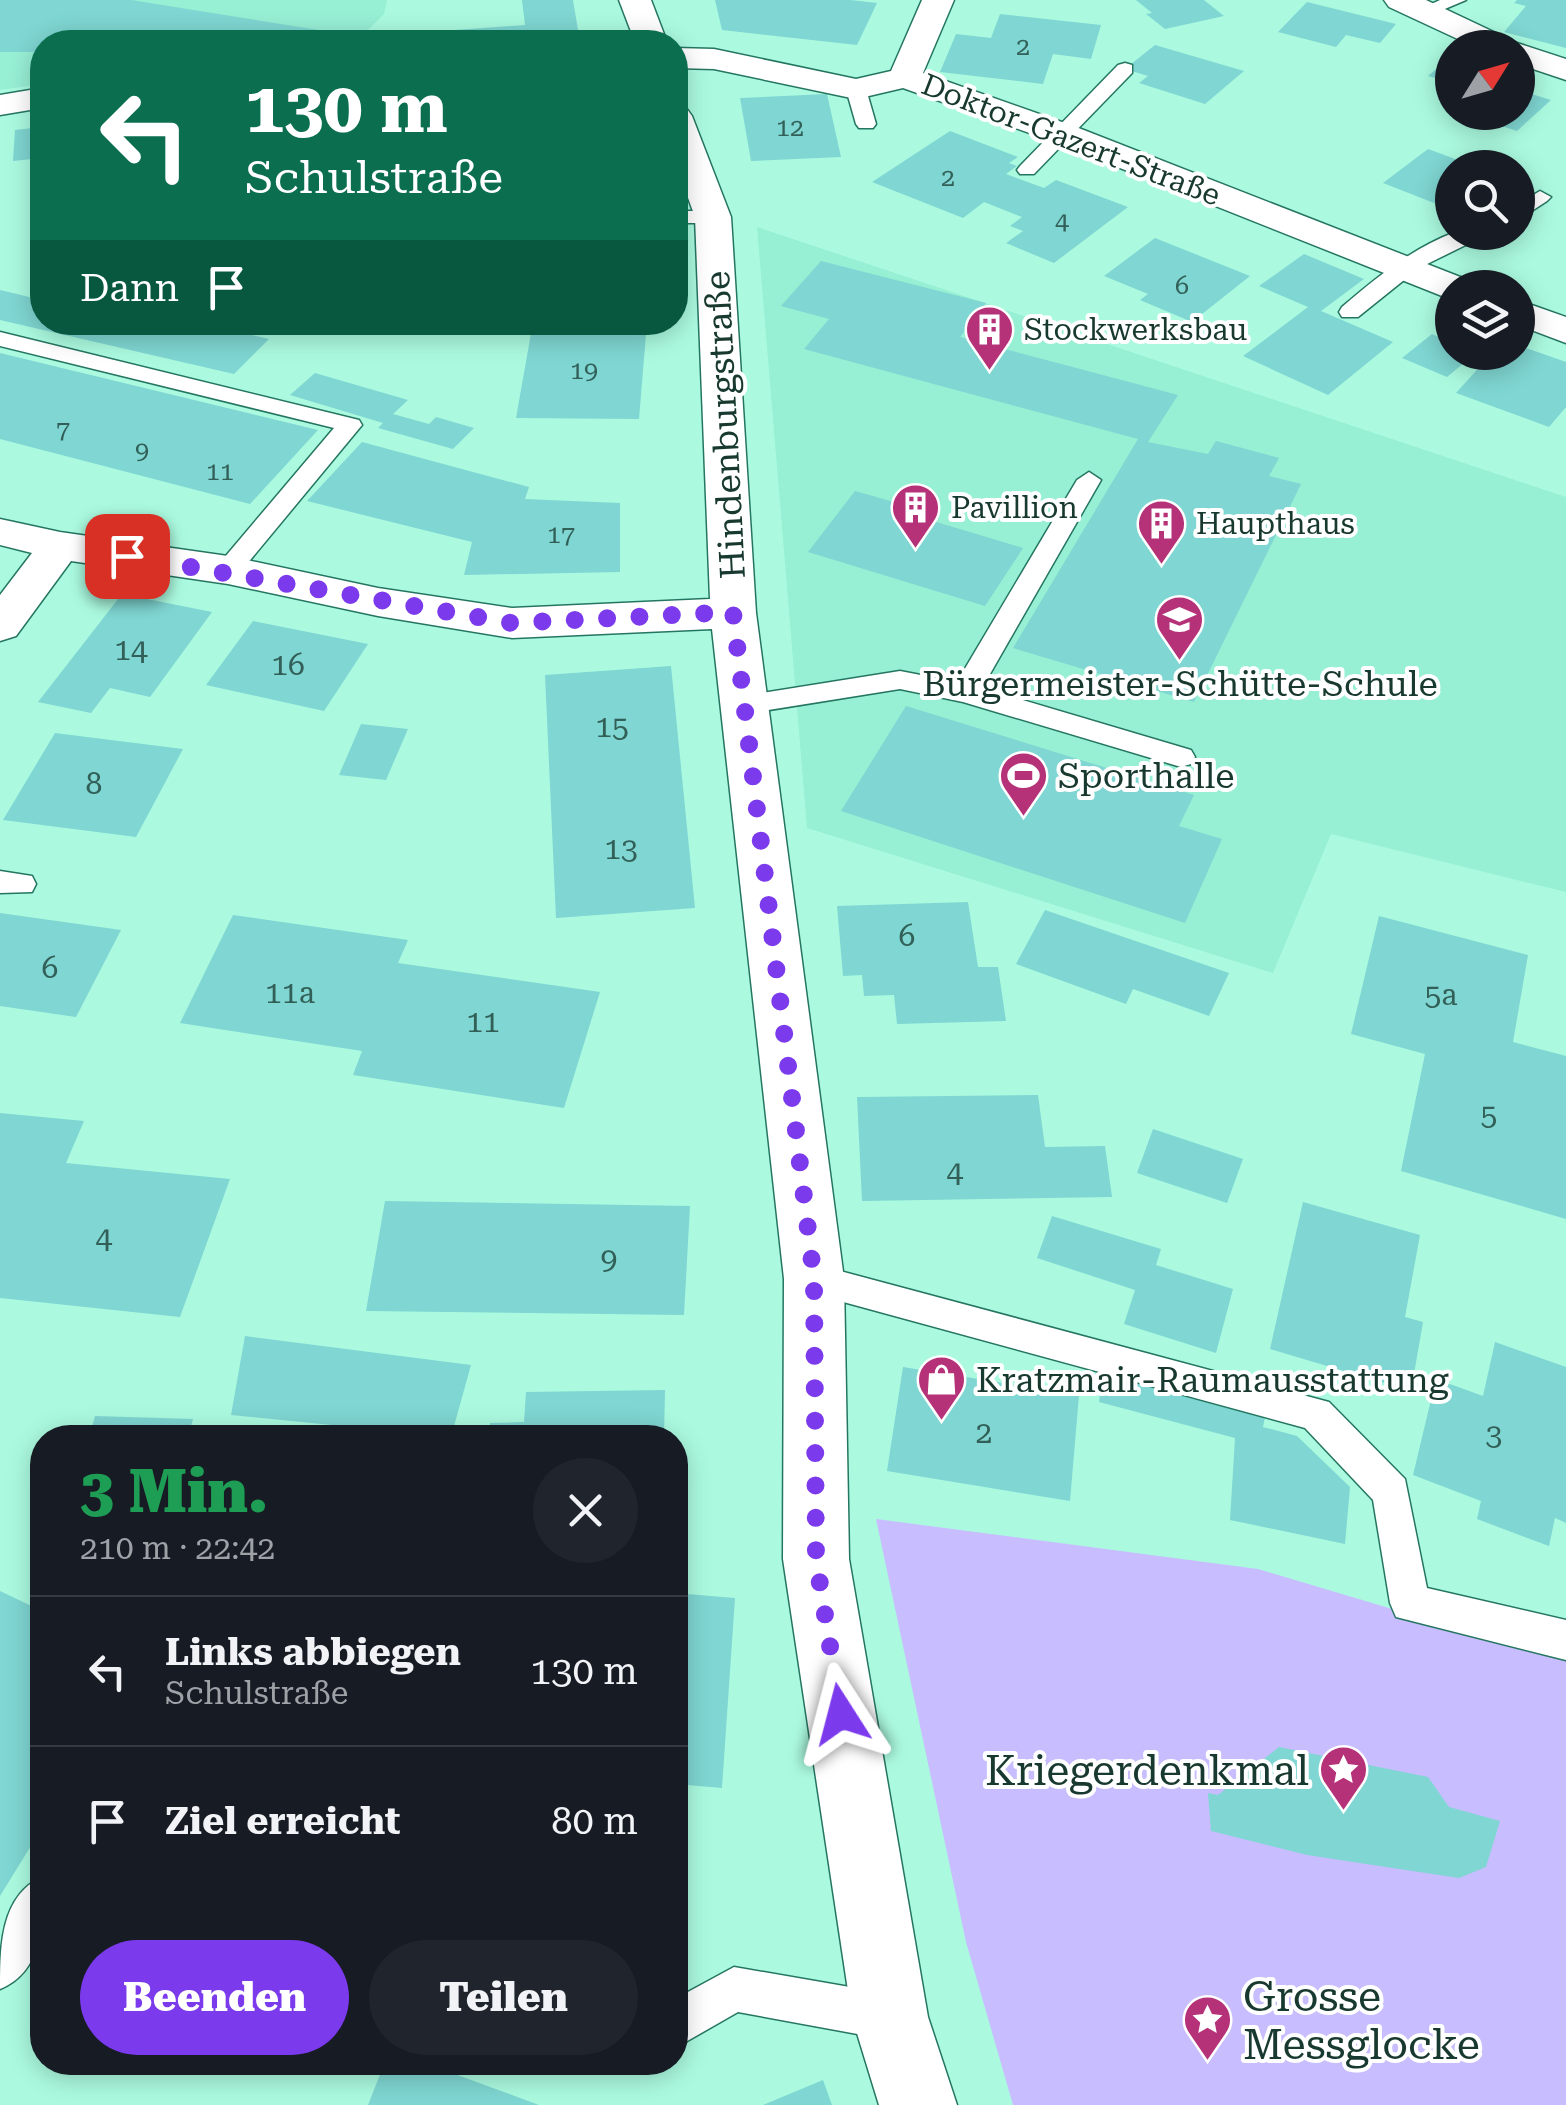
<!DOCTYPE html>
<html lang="de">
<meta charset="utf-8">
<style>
:root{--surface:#171b24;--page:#20242c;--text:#f1f3f6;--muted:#9ea1a6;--line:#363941;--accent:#7c3aed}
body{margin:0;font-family:"Roboto Serif",serif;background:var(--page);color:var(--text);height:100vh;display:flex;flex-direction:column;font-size:38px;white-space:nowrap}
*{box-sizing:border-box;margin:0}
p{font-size:32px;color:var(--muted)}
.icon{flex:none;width:55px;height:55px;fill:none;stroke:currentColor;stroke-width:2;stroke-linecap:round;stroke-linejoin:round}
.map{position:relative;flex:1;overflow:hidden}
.sheet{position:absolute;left:30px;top:1425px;width:658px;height:650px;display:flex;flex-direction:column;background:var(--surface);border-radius:40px;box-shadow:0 5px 25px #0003}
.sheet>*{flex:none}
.hud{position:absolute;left:30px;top:30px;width:658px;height:305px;border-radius:40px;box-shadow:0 5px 25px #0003;background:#0b6e4f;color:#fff;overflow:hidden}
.needle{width:65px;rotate:53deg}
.buttons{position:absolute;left:1435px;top:30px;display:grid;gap:20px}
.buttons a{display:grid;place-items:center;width:100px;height:100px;border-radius:50%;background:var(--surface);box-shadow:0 5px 25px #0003;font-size:50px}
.pin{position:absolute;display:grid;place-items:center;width:85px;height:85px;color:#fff;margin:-42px;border-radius:20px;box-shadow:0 5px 15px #0006}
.me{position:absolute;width:110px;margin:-55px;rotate:351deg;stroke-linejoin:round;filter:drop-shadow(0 0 8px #0008)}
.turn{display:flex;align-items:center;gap:35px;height:210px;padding:0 50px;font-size:45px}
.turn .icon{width:130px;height:130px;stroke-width:2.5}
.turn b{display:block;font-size:70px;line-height:85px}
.then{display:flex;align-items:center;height:95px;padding:0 50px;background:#0003;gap:20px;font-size:38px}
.round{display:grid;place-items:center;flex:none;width:105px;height:105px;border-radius:52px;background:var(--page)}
.summary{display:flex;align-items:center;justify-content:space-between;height:170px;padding:0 50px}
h1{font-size:60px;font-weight:800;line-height:75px;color:#1e9e55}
.action{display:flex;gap:20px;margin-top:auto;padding:20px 50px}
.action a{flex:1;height:115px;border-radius:60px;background:var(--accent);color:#fff;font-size:40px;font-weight:800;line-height:115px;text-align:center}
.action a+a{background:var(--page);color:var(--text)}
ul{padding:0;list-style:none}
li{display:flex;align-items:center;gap:30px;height:150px;padding:0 50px;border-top:2px solid var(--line)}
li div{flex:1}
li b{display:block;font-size:38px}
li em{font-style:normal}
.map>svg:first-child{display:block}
.built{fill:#97efd4}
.green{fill:#c8bdfe}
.building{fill:#7fd6d2}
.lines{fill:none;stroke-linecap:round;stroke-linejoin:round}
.service-casing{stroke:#257661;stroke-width:3}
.minor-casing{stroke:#257661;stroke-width:3}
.service{fill:#fff;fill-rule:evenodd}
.minor{fill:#fff;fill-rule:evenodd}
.route{stroke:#7c3aed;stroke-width:18;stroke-dasharray:0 32.4}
.labels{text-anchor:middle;stroke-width:8;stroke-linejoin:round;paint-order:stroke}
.far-number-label{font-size:25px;fill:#326058}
.far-street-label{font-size:30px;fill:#18392f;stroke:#fff}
.far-poi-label{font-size:30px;fill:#18392f;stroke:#fff;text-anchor:start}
.number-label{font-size:30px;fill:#326058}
.street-label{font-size:35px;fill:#18392f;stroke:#fff}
.poi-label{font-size:35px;fill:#18392f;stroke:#fff;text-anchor:start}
.near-poi-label{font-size:42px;fill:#18392f;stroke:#fff;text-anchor:end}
</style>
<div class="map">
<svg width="1566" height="2105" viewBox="0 0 1566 2105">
<rect width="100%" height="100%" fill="#abfae0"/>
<g class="built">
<path d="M 0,0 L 387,0 L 384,14 L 356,42 L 42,42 L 42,84 L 0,90 Z"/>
<path d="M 757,227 L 1566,497 L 1566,892 L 1331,834 L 1273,973 L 807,828 Z"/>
</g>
<path class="green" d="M 876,1519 L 1258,1569 L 1566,1661 L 1566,2105 L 1013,2105 L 966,1942 Z"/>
<g class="building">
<path d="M 0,0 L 131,0 L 325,31 L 316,42 L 42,42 L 42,52 L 0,52 Z"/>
<path d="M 522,0 L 573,0 L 580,42 L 442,42 L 441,31 L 525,25 Z"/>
<path d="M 715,0 L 850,0 L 877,3 L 857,45 L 722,30 Z"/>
<path d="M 1136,0 L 1204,0 L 1224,16 L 1165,29 L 1146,14 L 1152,13 Z"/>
<path d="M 1517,0 L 1566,0 L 1566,48 L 1504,32 L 1526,6 L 1514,3 Z"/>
<path d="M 1307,2 L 1396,24 L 1380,43 L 1346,35 L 1336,47 L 1278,32 Z"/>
<path d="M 1000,14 L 1101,25 L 1091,59 L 1053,54 L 1043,84 L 940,72 L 956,34 L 991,38 Z"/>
<path d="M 1155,45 L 1244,71 L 1205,104 L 1139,83 L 1148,76 L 1125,69 Z"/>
<path d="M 1449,58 L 1452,83 L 1428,76 Z"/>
<path d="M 1518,90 L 1551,100 L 1517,131 L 1461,113 L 1518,112 Z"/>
<path d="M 827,94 L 841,157 L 751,161 L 740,98 Z"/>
<path d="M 42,127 L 42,158 L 13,161 L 15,130 Z"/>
<path d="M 950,131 L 1018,157 L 1009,163 L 1017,166 L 1006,174 L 1044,188 L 1056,180 L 1128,207 L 1054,263 L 1006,243 L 1023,231 L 1010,226 L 1022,217 L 984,202 L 963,218 L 872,182 Z"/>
<path d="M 1428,149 L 1477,167 L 1452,168 L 1452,210 L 1383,183 Z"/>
<path d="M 1155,238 L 1250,276 L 1192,322 L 1140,300 L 1148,294 L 1104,276 Z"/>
<path d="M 1304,254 L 1364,279 L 1321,311 L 1393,342 L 1328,395 L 1243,356 L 1308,307 L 1259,286 Z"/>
<path d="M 821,261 L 986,303 L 960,337 L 1178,395 L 1148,442 L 1208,454 L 1216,441 L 1279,458 L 1269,476 L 1301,484 L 1194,702 L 1013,648 L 1138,439 L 804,349 L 829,319 L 781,306 Z"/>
<path d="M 0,290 L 42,300 L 42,322 L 197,322 L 269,339 L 234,374 L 0,320 Z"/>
<path d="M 533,322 L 647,322 L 639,419 L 516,418 Z"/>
<path d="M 1432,334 L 1452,343 L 1452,352 L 1477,352 L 1447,377 L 1402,358 Z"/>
<path d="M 1518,345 L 1566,362 L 1566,407 L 1549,427 L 1456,393 L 1493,352 L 1518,352 Z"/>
<path d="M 0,353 L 318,430 L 250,504 L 0,439 Z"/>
<path d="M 315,373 L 408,400 L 393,414 L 429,424 L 436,417 L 474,428 L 453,449 L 378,428 L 383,423 L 290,395 Z"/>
<path d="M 362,442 L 529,487 L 525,499 L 620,503 L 620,572 L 464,575 L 472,542 L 307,501 Z"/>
<path d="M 855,491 L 908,506 L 903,512 L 1023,548 L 985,606 L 808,552 Z"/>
<path d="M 122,594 L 212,612 L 150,697 L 110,688 L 91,713 L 38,702 Z"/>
<path d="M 253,621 L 368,644 L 324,711 L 206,685 Z"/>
<path d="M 671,666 L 695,908 L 556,918 L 545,675 Z"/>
<path d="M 906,706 L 1194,795 L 1179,826 L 1222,839 L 1185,923 L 841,811 Z"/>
<path d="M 361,724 L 408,729 L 386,780 L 339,775 Z"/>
<path d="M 55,733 L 183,749 L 136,837 L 3,820 Z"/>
<path d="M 968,902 L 978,967 L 998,967 L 1006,1021 L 897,1024 L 894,995 L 864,996 L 862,975 L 843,976 L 837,906 Z"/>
<path d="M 1045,910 L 1229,973 L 1209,1016 L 1133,989 L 1126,1004 L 1016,964 Z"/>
<path d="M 0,913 L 121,930 L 76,1017 L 0,1006 Z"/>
<path d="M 233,915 L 408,940 L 398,963 L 600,992 L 564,1108 L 353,1075 L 362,1051 L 180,1023 Z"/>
<path d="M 1379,916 L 1528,955 L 1513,1042 L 1566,1056 L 1566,1219 L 1401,1171 L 1425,1054 L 1351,1034 Z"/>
<path d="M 1038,1095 L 1045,1147 L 1105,1146 L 1112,1197 L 862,1201 L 857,1097 Z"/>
<path d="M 0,1113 L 84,1121 L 66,1163 L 230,1179 L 180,1317 L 0,1298 Z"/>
<path d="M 1153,1129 L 1243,1159 L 1227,1203 L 1137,1173 Z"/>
<path d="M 385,1201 L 690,1206 L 684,1315 L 366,1311 Z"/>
<path d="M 1303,1202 L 1420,1235 L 1405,1317 L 1423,1322 L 1411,1391 L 1270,1349 Z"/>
<path d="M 1052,1216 L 1161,1249 L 1156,1265 L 1233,1289 L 1216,1353 L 1124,1324 L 1135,1290 L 1037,1258 Z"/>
<path d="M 245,1336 L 471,1365 L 451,1437 L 231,1415 Z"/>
<path d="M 1495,1342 L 1566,1367 L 1566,1523 L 1555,1518 L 1549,1546 L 1477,1519 L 1481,1501 L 1413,1475 L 1436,1379 L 1483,1396 Z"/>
<path d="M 903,1367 L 1079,1395 L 1070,1501 L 887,1471 Z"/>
<path d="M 1104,1367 L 1267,1407 L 1263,1427 L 1297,1436 L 1350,1487 L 1345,1544 L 1230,1520 L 1235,1438 L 1099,1402 Z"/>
<path d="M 665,1390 L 664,1438 L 489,1438 L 490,1423 L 524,1422 L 526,1392 Z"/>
<path d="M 95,1416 L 193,1419 L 188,1438 L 89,1438 Z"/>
<path d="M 0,1591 L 42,1611 L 42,1828 L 0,1896 Z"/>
<path d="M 675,1593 L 735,1598 L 722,1788 L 675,1784 Z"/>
<path d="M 1279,1747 L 1428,1777 L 1449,1807 L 1500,1821 L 1486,1867 L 1459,1878 L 1307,1855 L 1211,1831 L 1208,1793 L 1218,1795 Z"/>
<path d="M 385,2062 L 422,2062 L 539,2105 L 368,2105 Z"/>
<path d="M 823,2080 L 832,2105 L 763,2105 Z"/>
</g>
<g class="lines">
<defs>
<g id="service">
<path d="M 1440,0 L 1466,0 L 1421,19 L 1412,13 Z"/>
<path d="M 1125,63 L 1132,65 L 1132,73 L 1034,174 L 1020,174 L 1017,170 L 1020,166 L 1118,65 Z"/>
<path d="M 856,83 L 866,89 L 876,124 L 873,128 L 859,128 L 856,124 L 846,89 Z"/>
<path d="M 1540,191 L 1551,197 L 1547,201 L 1518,220 L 1518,204 Z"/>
<path d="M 675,211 L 713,211 L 724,217 L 713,223 L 675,223 Z"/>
<path d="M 1455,232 L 1492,232 L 1419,268 L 1358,317 L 1342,317 L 1339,312 L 1342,307 C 1377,277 1411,249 1455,232 Z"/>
<path d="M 0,332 L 359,420 L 362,425 L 237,576 L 219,576 L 215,570 L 219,564 L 334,428 L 0,346 Z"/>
<path d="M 1089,472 L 1101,480 L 982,688 L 1191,750 L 1195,757 L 1191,764 L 1181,767 L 963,702 L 900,689 L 744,714 L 734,712 L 730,705 L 734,698 L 744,696 L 900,671 L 957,682 L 1077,480 Z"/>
<path d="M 0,871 L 32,876 L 36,884 L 32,892 L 0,893 Z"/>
<path d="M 814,1264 L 1329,1402 L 1405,1479 L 1427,1588 L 1566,1620 L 1566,1660 L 1396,1617 L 1390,1603 L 1373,1500 L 1305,1428 L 814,1294 L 801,1290 L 796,1279 L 801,1268 Z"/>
<path d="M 42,1877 C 45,1918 44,1971 0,1989 C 0,1948 0,1896 42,1877 Z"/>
<path d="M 734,1967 L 890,1994 L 906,2001 L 913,2017 L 906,2033 L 890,2040 L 738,2012 L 675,2048 L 675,1999 Z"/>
</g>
<g id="minor">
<path d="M 619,0 L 651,0 L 667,42 L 635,42 Z"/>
<path d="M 922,0 L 954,0 L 923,73 L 1076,127 L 1468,280 L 1474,288 L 1452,288 L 1452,299 L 1442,296 L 1052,141 L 903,88 L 856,99 L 714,69 L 675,68 L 675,48 L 714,49 L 856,79 L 891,71 Z"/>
<path d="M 1384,0 L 1426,0 L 1517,43 L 1566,59 L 1566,80 L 1518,64 L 1518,48 L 1477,48 L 1389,7 Z"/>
<path d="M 42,88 L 42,108 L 0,115 L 0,95 Z"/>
<path d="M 675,106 L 687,109 L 692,116 L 731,217 L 756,613 L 844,1279 L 849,1559 L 928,2017 L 957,2105 L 879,2105 L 852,2017 L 783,1559 L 784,1279 L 712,629 L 512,638 L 378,616 L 228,584 L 71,561 L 16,636 L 0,641 L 0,595 L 32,553 L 0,545 L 0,519 L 60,532 L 228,556 L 378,588 L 512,608 L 710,599 L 695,217 L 675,162 Z"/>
<path d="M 1518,300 L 1566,317 L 1566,343 L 1518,325 Z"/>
</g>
</defs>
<use href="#service" class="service-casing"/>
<use href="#minor" class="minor-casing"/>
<use href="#service" class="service"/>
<use href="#minor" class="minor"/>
</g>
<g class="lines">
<path class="route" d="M 127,556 L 512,623 L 733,612 L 814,1279 L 816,1559 L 841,1714"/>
</g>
<defs>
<symbol id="building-pin" viewBox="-11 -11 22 30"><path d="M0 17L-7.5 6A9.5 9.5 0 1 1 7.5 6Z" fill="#b53278" stroke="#fff"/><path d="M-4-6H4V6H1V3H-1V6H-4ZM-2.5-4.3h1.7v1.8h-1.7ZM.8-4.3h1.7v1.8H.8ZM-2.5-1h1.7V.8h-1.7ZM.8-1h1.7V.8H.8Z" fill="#fff"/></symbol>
<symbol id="school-pin" viewBox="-11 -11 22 30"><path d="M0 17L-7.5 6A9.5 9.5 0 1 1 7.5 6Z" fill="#b53278" stroke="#fff"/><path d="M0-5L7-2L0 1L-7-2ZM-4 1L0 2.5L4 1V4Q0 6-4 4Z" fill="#fff"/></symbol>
<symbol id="stadium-pin" viewBox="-11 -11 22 30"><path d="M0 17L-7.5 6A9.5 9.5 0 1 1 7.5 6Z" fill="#b53278" stroke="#fff"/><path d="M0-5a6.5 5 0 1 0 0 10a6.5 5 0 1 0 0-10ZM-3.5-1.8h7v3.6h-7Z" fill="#fff"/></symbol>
<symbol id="shop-pin" viewBox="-11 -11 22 30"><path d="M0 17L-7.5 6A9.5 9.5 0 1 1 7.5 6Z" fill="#b53278" stroke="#fff"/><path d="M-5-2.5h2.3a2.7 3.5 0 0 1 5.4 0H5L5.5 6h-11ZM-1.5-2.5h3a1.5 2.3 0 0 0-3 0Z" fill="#fff"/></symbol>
<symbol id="sight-pin" viewBox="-11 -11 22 30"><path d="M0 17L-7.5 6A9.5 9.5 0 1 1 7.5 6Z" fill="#b53278" stroke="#fff"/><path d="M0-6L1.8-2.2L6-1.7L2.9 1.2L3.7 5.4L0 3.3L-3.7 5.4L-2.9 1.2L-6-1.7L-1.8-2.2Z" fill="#fff"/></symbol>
</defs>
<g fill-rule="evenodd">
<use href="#building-pin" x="962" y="302" width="55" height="75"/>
<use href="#building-pin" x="888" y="480" width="55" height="75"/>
<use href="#building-pin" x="1134" y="496" width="55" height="75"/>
<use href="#school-pin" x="1152" y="592" width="55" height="75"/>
<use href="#stadium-pin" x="996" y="748" width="55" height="75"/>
<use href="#shop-pin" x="914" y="1352" width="55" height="75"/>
<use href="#sight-pin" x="1316" y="1742" width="55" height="75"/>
<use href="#sight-pin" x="1180" y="1992" width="55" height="75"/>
</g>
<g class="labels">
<g class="far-number-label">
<text x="1023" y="55">2</text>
<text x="790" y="136">12</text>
<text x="948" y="186">2</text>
<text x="1062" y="230">4</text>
<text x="1182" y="294">6</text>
<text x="584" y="379">19</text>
<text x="63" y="438">7</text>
<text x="142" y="459">9</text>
<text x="220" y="480">11</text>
<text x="561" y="543">17</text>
</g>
<g class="far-street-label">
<text transform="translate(1071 140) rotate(21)" y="10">Doktor-Gazert-Straße</text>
</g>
<g class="far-poi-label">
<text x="1024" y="340">Stockwerksbau</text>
<text x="951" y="518">Pavillion</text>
<text x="1196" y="534">Haupthaus</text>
</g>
<g class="number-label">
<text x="131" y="660">14</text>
<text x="288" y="675">16</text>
<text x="612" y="737">15</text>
<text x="94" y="794">8</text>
<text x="621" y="859">13</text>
<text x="907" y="946">6</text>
<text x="50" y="978">6</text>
<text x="290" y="1003">11a</text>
<text x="1441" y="1005">5a</text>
<text x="483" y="1032">11</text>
<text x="1489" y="1125">5</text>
<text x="955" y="1182">4</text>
<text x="104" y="1248">4</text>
<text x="609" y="1269">9</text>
<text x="984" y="1443">2</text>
<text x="1494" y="1445">3</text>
</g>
<g class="street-label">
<text transform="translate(725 425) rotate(-93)" y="12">Hindenburgstraße</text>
</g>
<g class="poi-label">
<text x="1180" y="696" text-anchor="middle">Bürgermeister-Schütte-Schule</text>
<text x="1058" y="788">Sporthalle</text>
<text x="976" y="1392">Kratzmair-Raumausstattung</text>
</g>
<g class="near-poi-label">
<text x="1309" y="1785">Kriegerdenkmal</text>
<text x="1243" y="2011" text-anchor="start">Grosse<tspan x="1243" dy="48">Messglocke</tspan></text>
</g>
</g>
</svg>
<div class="buttons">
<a><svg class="needle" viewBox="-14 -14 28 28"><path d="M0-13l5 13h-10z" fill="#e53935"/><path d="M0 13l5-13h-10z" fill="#9ea1a6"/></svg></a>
<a><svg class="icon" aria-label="search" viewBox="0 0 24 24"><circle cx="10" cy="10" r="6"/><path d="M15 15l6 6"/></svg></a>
<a><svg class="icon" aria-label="layers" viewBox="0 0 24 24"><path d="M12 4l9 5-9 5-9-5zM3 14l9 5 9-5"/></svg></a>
</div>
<div class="pin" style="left:127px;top:556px;background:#d93025"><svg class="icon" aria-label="arrive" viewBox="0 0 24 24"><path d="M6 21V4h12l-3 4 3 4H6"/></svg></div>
<svg class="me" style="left:841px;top:1714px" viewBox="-20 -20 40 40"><path d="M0-17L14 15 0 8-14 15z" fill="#7c3aed" stroke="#fff" stroke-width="4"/></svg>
<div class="hud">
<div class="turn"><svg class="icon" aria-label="left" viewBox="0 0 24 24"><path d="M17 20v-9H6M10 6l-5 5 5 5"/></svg><div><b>130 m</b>Schulstraße</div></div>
<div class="then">Dann<svg class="icon" aria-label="arrive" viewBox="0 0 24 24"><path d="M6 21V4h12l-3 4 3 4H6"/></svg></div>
</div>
<section class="sheet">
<div class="summary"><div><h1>3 Min.</h1><p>210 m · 22:42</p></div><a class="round"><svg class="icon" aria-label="close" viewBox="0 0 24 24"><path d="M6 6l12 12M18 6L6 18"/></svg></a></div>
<ul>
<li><svg class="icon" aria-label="left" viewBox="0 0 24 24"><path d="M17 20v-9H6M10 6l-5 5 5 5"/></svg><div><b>Links abbiegen</b><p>Schulstraße</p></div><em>130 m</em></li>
<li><svg class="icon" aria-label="arrive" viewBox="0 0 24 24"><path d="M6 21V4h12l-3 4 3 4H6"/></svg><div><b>Ziel erreicht</b></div><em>80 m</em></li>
</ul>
<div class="action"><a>Beenden</a><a>Teilen</a></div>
</section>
</div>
